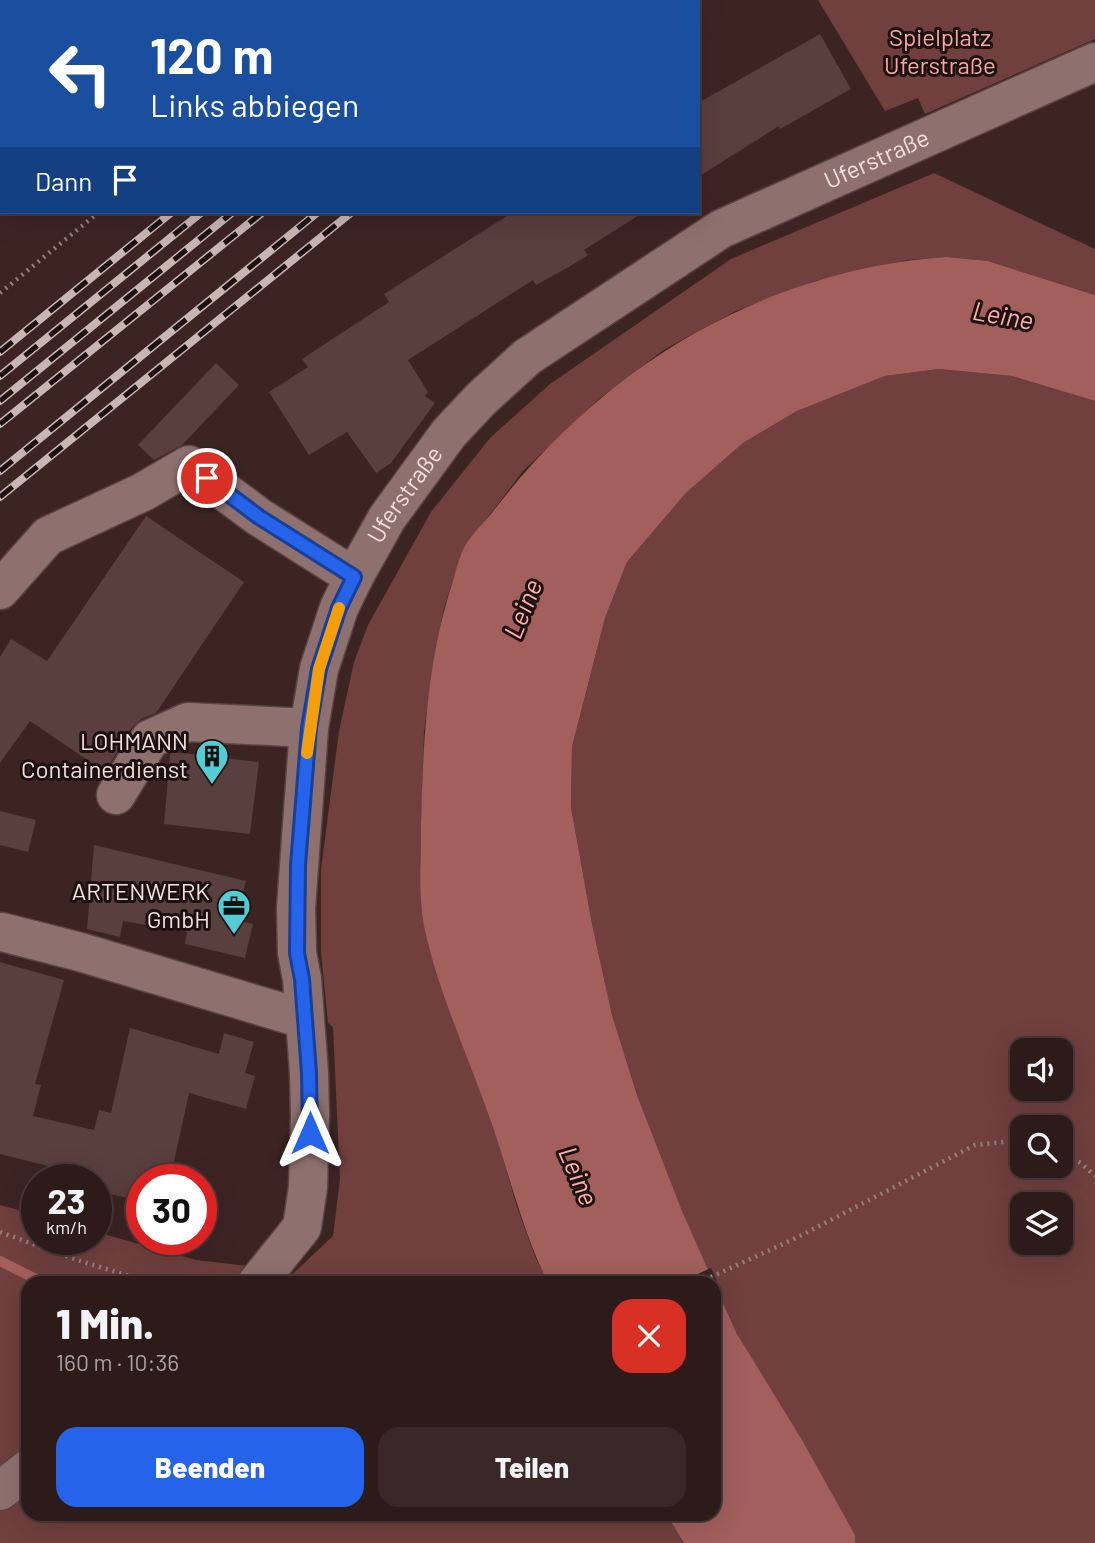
<!DOCTYPE html>
<html lang="de">
<meta charset="utf-8">
<style>
:root{--surface:#2d1b1a;--page:#392827;--text:#f1f3f6;--muted:#a7a1a2;--line:#483939;--accent:#2563eb}
body{margin:0;font-family:Barlow,sans-serif;background:var(--page);color:var(--text);height:100vh;display:flex;flex-direction:column;font-size:26px;white-space:nowrap}
*{box-sizing:border-box;margin:0}
p{font-size:23px;color:var(--muted)}
.icon{flex:none;width:38px;height:38px;fill:none;stroke:currentColor;stroke-width:2;stroke-linecap:round;stroke-linejoin:round}
.map{position:relative;flex:1;overflow:hidden}
.panel{position:absolute;left:21px;top:1276px;width:700px;height:245px;display:flex;flex-direction:column;background:var(--surface);border-radius:21px;box-shadow:0 7px 28px #0002,0 0 0 2px var(--line)}
.panel>*{flex:none}
.banner{position:absolute;left:0px;top:0px;width:700px;height:214px;box-shadow:0 7px 28px #0002,0 0 0 2px var(--line);background:#1a4fa0;color:#fff;overflow:hidden}
.controls{position:absolute;left:1010px;top:1038px;display:grid;gap:14px}
.controls a{display:grid;place-items:center;width:63px;height:63px;border-radius:14px;background:var(--surface);box-shadow:0 7px 28px #0002,0 0 0 2px var(--line);font-size:35px}
.speed{position:absolute;left:21px;top:1164px;display:flex;gap:14px;font-size:35px;font-weight:700;text-align:center}
.speed>*{display:grid;place-content:center;width:91px;height:91px;border-radius:50%;background:var(--surface);box-shadow:0 7px 28px #0002,0 0 0 2px var(--line);line-height:1}
.speed small{font-size:18px;font-weight:400}
.speed .limit{border:10px solid #d22;background:#fff;color:#111}
.pin{position:absolute;display:grid;place-items:center;width:60px;height:60px;color:#fff;margin:-30px;border:4px solid #fff;border-radius:50%;box-shadow:0 2px 7px #0007}
.me{position:absolute;width:77px;margin:-38px;rotate:0deg;stroke-linejoin:round;filter:drop-shadow(0 0 5px #0008)}
.turn{display:flex;align-items:center;gap:24px;height:147px;padding:0 35px;font-size:32px}
.turn .icon{width:91px;height:91px;stroke-width:2.5}
.turn b{display:block;font-size:49px;line-height:60px}
.then{display:flex;align-items:center;height:66px;padding:0 35px;background:#0003;gap:14px;font-size:26px}
.round{display:grid;place-items:center;flex:none;width:74px;height:74px;border-radius:21px;background:var(--page)}
.head{display:flex;align-items:center;justify-content:space-between;height:119px;padding:0 35px}
h1{font-size:42px;font-weight:800;line-height:52px}
.button{display:flex;gap:14px;margin-top:auto;padding:14px 35px}
.button a{flex:1;height:80px;border-radius:21px;background:var(--accent);color:#fff;font-size:28px;font-weight:800;line-height:80px;text-align:center}
.button a+a{background:var(--page);color:var(--text)}
.map>svg:first-child{display:block}
.green{fill:#703f3e;fill-rule:evenodd}
.water{fill:#a25f5c}
.pier{fill:#3c2423}
.lines{fill:none;stroke-linecap:round;stroke-linejoin:round}
.stream{stroke:#a25f5c;stroke-width:10}
.building{fill:#593f3d}
.minor-casing{stroke:#584443;stroke-width:41}
.path{stroke:#95807f;stroke-width:4.5;stroke-dasharray:2 5;stroke-linecap:butt}
.minor{stroke:#8e716f;stroke-width:38}
.rail-casing{stroke:#c8b5b4;stroke-width:8}
.rail{stroke:#1c1110;stroke-width:5;stroke-dasharray:16;stroke-linecap:butt}
.route-casing{stroke:#184099;stroke-width:18}
.route{stroke:#2563eb;stroke-width:12}
.slow{stroke:#f59e0b;stroke-width:12}
.labels{text-anchor:middle;stroke-width:6;stroke-linejoin:round;paint-order:stroke}
.park-label{font-size:24px;fill:#f7a7a3;stroke:#1c1110}
.street-label{font-size:24px;fill:#f0dfde;stroke:#1c1110}
.poi-label{font-size:24px;fill:#f0dfde;stroke:#1c1110;text-anchor:end}
.water-label{font-size:26px;font-style:italic;fill:#ffaeaa;stroke:#1c1110}
</style>
<div class="map">
<svg width="1095" height="1543" viewBox="0 0 1095 1543">
<rect width="100%" height="100%" fill="#3c2423"/>
<g class="green">
<path d="M 818,0 L 1095,0 L 1095,39 L 925,114 L 918,98 L 885,111 Z"/>
<path d="M 934,173 L 1095,249 L 1095,295 L 988,261 L 947,257 L 908,260 L 815,281 L 736,311 L 665,349 L 599,399 L 523,471 L 463,550 L 444,608 L 434,659 L 424,732 L 420,867 L 517,1207 L 535,1256 L 548,1283 L 283,1283 L 333,1236 L 340,1179 L 333,1027 L 328,1023 L 321,952 L 321,869 L 339,731 L 354,662 L 368,625 L 431,512 L 490,438 L 550,384 L 731,259 Z"/>
<path d="M 939,369 L 1012,376 L 1095,401 L 1095,1543 L 855,1543 L 855,1535 L 737,1334 L 682,1212 L 637,1095 L 612,1015 L 592,924 L 571,807 L 572,747 L 605,618 L 627,562 L 686,493 L 743,443 L 797,411 L 885,376 ZM 1022,1050 L 1060,1050 L 1060,1088 L 1022,1088 ZM 1022,1127 L 1060,1127 L 1060,1166 L 1022,1166 ZM 1022,1204 L 1060,1204 L 1060,1242 L 1022,1242 Z"/>
<path d="M 0,1205 L 37,1215 L 37,1239 L 96,1239 L 96,1232 L 196,1260 L 248,1266 L 240,1278 L 233,1283 L 28,1283 L 28,1452 L 0,1474 Z"/>
<path d="M 28,1483 L 28,1514 L 666,1514 L 684,1543 L 0,1543 L 0,1506 Z"/>
</g>
<g class="water">
<path d="M 947,257 L 988,261 L 1095,295 L 1095,401 L 1012,376 L 939,369 L 885,376 L 797,411 L 743,443 L 686,493 L 627,562 L 605,618 L 572,747 L 571,807 L 592,924 L 612,1015 L 637,1095 L 682,1211 L 714,1283 L 548,1283 C 524,1234 511,1182 494,1130 C 471,1062 439,996 424,926 C 418,893 421,857 421,824 C 423,743 427,661 452,584 C 455,573 458,562 462,552 C 468,538 481,526 491,514 C 531,461 576,416 629,376 C 720,308 833,264 947,257 Z"/>
<path d="M 714,1283 L 737,1334 L 802,1440 L 855,1535 L 855,1543 L 684,1543 L 666,1514 L 714,1514 Z"/>
</g>
<path class="pier" d="M 711,1268 L 717,1281 L 677,1283 Z"/>
<g class="lines">
<path class="stream" d="M 0,1261 L 44,1283"/>
</g>
<g class="building">
<path d="M 820,34 L 851,89 L 780,129 L 779,126 L 698,177 L 698,103 Z"/>
<path d="M 513,212 L 644,212 L 584,250 L 588,255 L 567,268 L 536,285 L 533,280 L 408,360 L 428,392 L 425,396 L 435,403 L 391,463 L 376,473 L 347,432 L 309,455 L 269,392 L 308,367 L 302,359 L 389,302 L 384,294 Z"/>
<path d="M 216,363 L 239,385 L 182,445 L 154,460 L 138,445 Z"/>
<path d="M 146,516 L 244,582 L 156,713 L 141,719 L 132,727 L 105,772 L 30,721 L 0,763 L 0,657 L 11,639 L 47,661 Z"/>
<path d="M 174,752 L 259,762 L 250,834 L 164,824 L 170,754 Z"/>
<path d="M 0,811 L 36,820 L 28,852 L 0,845 Z"/>
<path d="M 94,845 L 246,881 L 236,920 L 253,924 L 245,958 L 185,944 L 187,932 L 123,921 L 120,937 L 87,929 Z"/>
<path d="M 0,962 L 64,980 L 35,1084 L 41,1085 L 33,1116 L 94,1130 L 99,1110 L 111,1113 L 130,1028 L 219,1054 L 224,1033 L 254,1042 L 245,1073 L 255,1076 L 246,1109 L 189,1093 L 170,1180 L 142,1180 L 142,1201 L 96,1191 L 96,1180 L 83,1180 L 84,1175 L 0,1154 Z"/>
</g>
<g class="lines">
<defs>
<g id="minor">
<path d="M 0,590 L 48,536 L 143,492 L 189,465 L 259,517 L 354,577"/>
<path d="M 116,795 L 150,739 L 188,722 L 309,728"/>
<path d="M 2,932 L 80,952 L 304,1019"/>
<path id="s1" d="M 257,1283 L 302,1227 L 308,1187 L 310,1116 L 309,1073 L 302,979 L 297,953 L 296,908 L 309,728 L 319,669 L 339,608 L 354,577 L 387,518 L 449,433 L 481,399 L 527,357 L 721,229 L 1095,62"/>
<path d="M 0,1491 L 28,1469"/>
</g>
</defs>
<use href="#minor" class="minor-casing"/>
<g class="path">
<path d="M 353,2 L 355,0"/>
<path d="M 0,293 L 99,212"/>
<path d="M 1060,1152 L 1081,1163 L 1095,1176"/>
<path d="M 0,1232 L 77,1260 L 152,1283"/>
<path d="M 698,1283 L 796,1238 L 975,1145 L 1022,1140"/>
</g>
<use href="#minor" class="minor"/>
<defs>
<g id="rail">
<path d="M 429,2 L 432,0"/>
<path d="M 460,2 L 462,0"/>
<path d="M 489,2 L 492,0"/>
<path d="M 520,2 L 522,0"/>
<path d="M 573,2 L 575,0"/>
<path d="M 606,2 L 608,0"/>
<path d="M 0,352 L 172,212"/>
<path d="M 0,376 L 202,212"/>
<path d="M 0,401 L 233,212"/>
<path d="M 0,424 L 263,212"/>
<path d="M 0,471 L 318,212"/>
<path d="M 0,497 L 352,212"/>
</g>
</defs>
<use href="#rail" class="rail-casing"/>
<use href="#rail" class="rail"/>
</g>
<g class="lines">
<defs>
<path id="route" d="M 207,478 L 259,517 L 354,577 L 339,608 L 319,669 L 309,728 L 298,865 L 297,953 L 302,979 L 309,1073 L 310,1133"/>
</defs>
<use href="#route" class="route-casing"/>
<use href="#route" class="route"/>
<path class="slow" d="M 307,753 L 319,669 L 339,608"/>
</g>
<defs>
<symbol id="building-pin" viewBox="-11 -11 22 30"><path d="M0 17L-7.5 6A9.5 9.5 0 1 1 7.5 6Z" fill="#52ccd5" stroke="#1c1110"/><path d="M-4-6H4V6H1V3H-1V6H-4ZM-2.5-4.3h1.7v1.8h-1.7ZM.8-4.3h1.7v1.8H.8ZM-2.5-1h1.7V.8h-1.7ZM.8-1h1.7V.8H.8Z" fill="#111"/></symbol>
<symbol id="office-pin" viewBox="-11 -11 22 30"><path d="M0 17L-7.5 6A9.5 9.5 0 1 1 7.5 6Z" fill="#52ccd5" stroke="#1c1110"/><path d="M-6-3h4V-5.5h4V-3h4V5H-6ZM-1-4.5V-3h2v-1.5ZM-6 0V1H6V0Z" fill="#111"/></symbol>
</defs>
<g fill-rule="evenodd">
<use href="#building-pin" x="193" y="737" width="38" height="52"/>
<use href="#office-pin" x="215" y="887" width="38" height="52"/>
</g>
<g class="labels">
<g class="park-label">
<text x="940" y="46">Spielplatz<tspan x="940" dy="28">Uferstraße</tspan></text>
</g>
<g class="street-label">
<text dy="8" stroke="none"><textPath href="#s1" startOffset="1416">Uferstraße</textPath></text>
<text dy="8" stroke="none"><textPath href="#s1" startOffset="828">Uferstraße</textPath></text>
</g>
<g class="poi-label">
<text x="188" y="750">LOHMANN<tspan x="188" dy="28">Containerdienst</tspan></text>
<text x="210" y="900">ARTENWERK<tspan x="210" dy="28">GmbH</tspan></text>
</g>
<g class="water-label">
<text transform="translate(1003 316) rotate(10)" y="9">Leine</text>
<text transform="translate(523 609) rotate(-68)" y="9">Leine</text>
<text transform="translate(578 1176) rotate(67)" y="9">Leine</text>
</g>
</g>
</svg>
<div class="controls">
<a><svg class="icon" aria-label="sound" viewBox="0 0 24 24"><path d="M4 9h4l5-4v14l-5-4H4zM17 9q2 3 0 6"/></svg></a>
<a><svg class="icon" aria-label="search" viewBox="0 0 24 24"><circle cx="10" cy="10" r="6"/><path d="M15 15l6 6"/></svg></a>
<a><svg class="icon" aria-label="layers" viewBox="0 0 24 24"><path d="M12 4l9 5-9 5-9-5zM3 14l9 5 9-5"/></svg></a>
</div>
<div class="speed"><div>23<small>km/h</small></div><div class="limit">30</div></div>
<div class="pin" style="left:207px;top:478px;background:#d93025"><svg class="icon" aria-label="arrive" viewBox="0 0 24 24"><path d="M6 21V4h12l-3 4 3 4H6"/></svg></div>
<svg class="me" style="left:310px;top:1133px" viewBox="-20 -20 40 40"><path d="M0-17L14 15 0 8-14 15z" fill="#2563eb" stroke="#fff" stroke-width="4"/></svg>
<div class="banner">
<div class="turn"><svg class="icon" aria-label="left" viewBox="0 0 24 24"><path d="M17 20v-9H6M10 6l-5 5 5 5"/></svg><div><b>120 m</b>Links abbiegen</div></div>
<div class="then">Dann<svg class="icon" aria-label="arrive" viewBox="0 0 24 24"><path d="M6 21V4h12l-3 4 3 4H6"/></svg></div>
</div>
<section class="panel">
<div class="head"><div><h1>1 Min.</h1><p>160 m · 10:36</p></div><a class="round" style="background:#d93025;color:#fff"><svg class="icon" aria-label="close" viewBox="0 0 24 24"><path d="M6 6l12 12M18 6L6 18"/></svg></a></div>
<div class="button"><a>Beenden</a><a>Teilen</a></div>
</section>
</div>
